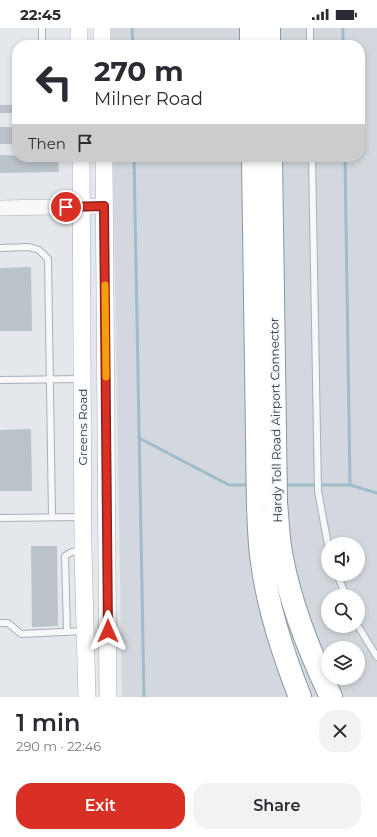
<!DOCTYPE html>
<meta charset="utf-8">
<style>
:root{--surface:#fff;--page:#f2f2f3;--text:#2b2b33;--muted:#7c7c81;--accent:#d93025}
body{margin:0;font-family:Montserrat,sans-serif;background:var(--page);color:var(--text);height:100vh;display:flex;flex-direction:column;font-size:15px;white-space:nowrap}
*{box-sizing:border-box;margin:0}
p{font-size:13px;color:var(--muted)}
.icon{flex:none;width:22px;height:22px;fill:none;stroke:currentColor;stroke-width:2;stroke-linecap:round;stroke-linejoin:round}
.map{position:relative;height:669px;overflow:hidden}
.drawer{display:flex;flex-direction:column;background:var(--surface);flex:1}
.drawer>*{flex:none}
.guide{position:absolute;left:12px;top:12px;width:353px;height:122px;border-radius:16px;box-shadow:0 2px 6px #0003;background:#fff;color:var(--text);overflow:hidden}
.controls{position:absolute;left:321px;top:509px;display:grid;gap:8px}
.controls a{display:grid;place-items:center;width:44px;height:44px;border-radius:50%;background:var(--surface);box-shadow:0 2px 6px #0003;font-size:20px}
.pin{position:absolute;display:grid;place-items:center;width:34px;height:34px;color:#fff;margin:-17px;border:2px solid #fff;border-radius:50%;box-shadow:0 1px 4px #0007}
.me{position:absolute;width:44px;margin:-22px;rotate:0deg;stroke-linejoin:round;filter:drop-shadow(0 0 3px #0008)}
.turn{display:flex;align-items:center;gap:14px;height:84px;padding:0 16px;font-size:18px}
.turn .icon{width:52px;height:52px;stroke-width:2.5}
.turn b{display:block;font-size:28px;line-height:34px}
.then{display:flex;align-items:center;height:38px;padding:0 16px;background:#0003;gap:8px;font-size:15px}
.round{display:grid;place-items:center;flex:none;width:42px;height:42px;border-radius:16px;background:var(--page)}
.head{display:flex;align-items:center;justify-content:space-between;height:68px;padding:0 16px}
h1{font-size:24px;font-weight:600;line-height:30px}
.action{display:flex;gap:8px;margin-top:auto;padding:8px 16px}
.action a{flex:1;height:46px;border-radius:16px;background:var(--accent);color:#fff;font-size:16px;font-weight:600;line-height:46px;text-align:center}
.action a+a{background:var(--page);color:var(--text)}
.status{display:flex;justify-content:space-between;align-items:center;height:28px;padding:0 20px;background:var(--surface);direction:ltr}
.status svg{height:11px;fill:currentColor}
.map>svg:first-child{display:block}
.built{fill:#d2d8dd;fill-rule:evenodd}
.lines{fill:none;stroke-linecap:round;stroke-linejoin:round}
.stream{stroke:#a0bbcb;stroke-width:3}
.building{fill:#bbc2c9}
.service-casing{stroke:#a9b0b6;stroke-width:8}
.tertiary-casing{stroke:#a9b0b6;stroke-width:16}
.secondary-casing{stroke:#a9b0b6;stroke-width:18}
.motorway-casing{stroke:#8b98a2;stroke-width:24}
.service{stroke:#f7f8fa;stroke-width:6}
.tertiary{stroke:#f7f8fa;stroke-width:15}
.secondary{stroke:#fff;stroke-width:17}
.motorway{stroke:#fff;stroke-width:22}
.route-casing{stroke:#8d1f18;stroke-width:10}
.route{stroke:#d93025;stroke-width:7}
.slow{stroke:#f59e0b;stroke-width:7}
.labels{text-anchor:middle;stroke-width:3.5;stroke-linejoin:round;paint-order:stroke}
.street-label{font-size:12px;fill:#2b3844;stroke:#f4f7f9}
</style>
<div class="status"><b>22:45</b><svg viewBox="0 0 49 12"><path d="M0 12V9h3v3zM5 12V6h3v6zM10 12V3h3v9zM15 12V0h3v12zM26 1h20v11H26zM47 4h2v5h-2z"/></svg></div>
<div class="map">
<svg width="377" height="669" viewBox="0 0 377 669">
<rect width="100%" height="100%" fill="#e4e8ec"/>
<path class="built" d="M 111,0 L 377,0 L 377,669 L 122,669 L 113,129 L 360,129 L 360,17 L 111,17 ZM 328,516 L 358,516 L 358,546 L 328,546 ZM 328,568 L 358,568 L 358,598 L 328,598 ZM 328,620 L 358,620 L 358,650 L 328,650 Z"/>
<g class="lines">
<g class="stream">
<path d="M 132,0 L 133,17"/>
<path d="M 343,0 L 343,17"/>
<path d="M 134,129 L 144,669"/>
<path d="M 345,129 L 350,457"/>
<path d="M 139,410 L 229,457 L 246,457"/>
<path d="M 286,457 L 350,457 L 377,465"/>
</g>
</g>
<g class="building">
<rect x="0" y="77" width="17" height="8"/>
<rect x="0" y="99" width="17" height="17"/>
<path d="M 0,127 L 58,129 L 59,144 L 0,145 Z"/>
<path d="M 31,239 L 32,303 L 0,303 L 0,240 Z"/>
<path d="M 31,401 L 32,463 L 0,463 L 0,402 Z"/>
<path d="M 31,518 L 57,518 L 58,598 L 32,599 Z"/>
</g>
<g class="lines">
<defs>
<g id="service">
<path d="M 42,0 L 42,17"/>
<path d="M 310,0 L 310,17"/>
<path d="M 312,129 L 318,463 L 328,517"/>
<path d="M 0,220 L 29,219 L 39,222 L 48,231 L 52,489"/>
<path d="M 0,352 L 80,351"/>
<path d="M 0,490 L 82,489"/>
<path d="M 337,546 L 346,568"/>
<path d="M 0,595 L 8,595 L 21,606 L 84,603"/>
<path d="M 358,598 L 377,629"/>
<path d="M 67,604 L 65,528 L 72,524 L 82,523"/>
</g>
<path id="tertiary" d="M 0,180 L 104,178"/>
<g id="secondary">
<path d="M 79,0 L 79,17"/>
<path d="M 102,0 L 102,17"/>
<path d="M 81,129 L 83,523 L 87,669"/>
<path d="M 104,129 L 108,669"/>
</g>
<g id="motorway">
<path d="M 251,0 L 251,17"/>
<path d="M 269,0 L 269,17"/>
<path d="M 253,129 L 258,479 C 259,498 259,516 262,534 C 268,580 283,626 300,669"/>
<path d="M 271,129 L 276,475 C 278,493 278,512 282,530 C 291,578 310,625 331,669"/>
</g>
</defs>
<use href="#service" class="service-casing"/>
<use href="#tertiary" class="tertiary-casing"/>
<use href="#secondary" class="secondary-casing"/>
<use href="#motorway" class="motorway-casing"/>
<use href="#service" class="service"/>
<use href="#tertiary" class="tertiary"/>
<use href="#secondary" class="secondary"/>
<use href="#motorway" class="motorway"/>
</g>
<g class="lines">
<defs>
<path id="route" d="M 66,179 L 104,178 L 108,603"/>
</defs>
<use href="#route" class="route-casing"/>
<use href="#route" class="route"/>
<path class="slow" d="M 105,257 L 106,349"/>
</g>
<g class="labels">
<g class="street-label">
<text transform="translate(276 392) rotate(-91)" y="4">Hardy Toll Road Airport Connector</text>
<text transform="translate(83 399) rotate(-90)" y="4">Greens Road</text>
</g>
</g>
</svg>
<div class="controls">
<a><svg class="icon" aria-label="sound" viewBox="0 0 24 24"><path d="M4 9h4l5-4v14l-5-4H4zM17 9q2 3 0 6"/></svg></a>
<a><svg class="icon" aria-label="search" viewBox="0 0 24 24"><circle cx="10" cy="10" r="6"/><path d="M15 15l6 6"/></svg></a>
<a><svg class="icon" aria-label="layers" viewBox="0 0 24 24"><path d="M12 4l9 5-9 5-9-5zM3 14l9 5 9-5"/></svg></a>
</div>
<div class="pin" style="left:66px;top:179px;background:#d93025"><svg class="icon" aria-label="arrive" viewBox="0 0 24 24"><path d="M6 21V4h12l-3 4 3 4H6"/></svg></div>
<svg class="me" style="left:108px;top:603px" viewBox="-20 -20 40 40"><path d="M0-17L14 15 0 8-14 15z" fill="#d93025" stroke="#fff" stroke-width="4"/></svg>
<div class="guide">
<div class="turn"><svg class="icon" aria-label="left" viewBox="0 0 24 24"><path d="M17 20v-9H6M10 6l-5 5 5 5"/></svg><div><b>270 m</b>Milner Road</div></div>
<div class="then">Then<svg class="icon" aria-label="arrive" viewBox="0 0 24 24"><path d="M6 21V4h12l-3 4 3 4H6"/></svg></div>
</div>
</div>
<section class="drawer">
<div class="head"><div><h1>1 min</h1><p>290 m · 22:46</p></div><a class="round"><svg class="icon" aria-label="close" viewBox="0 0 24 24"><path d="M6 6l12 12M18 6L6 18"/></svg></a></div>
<div class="action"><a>Exit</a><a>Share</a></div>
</section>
